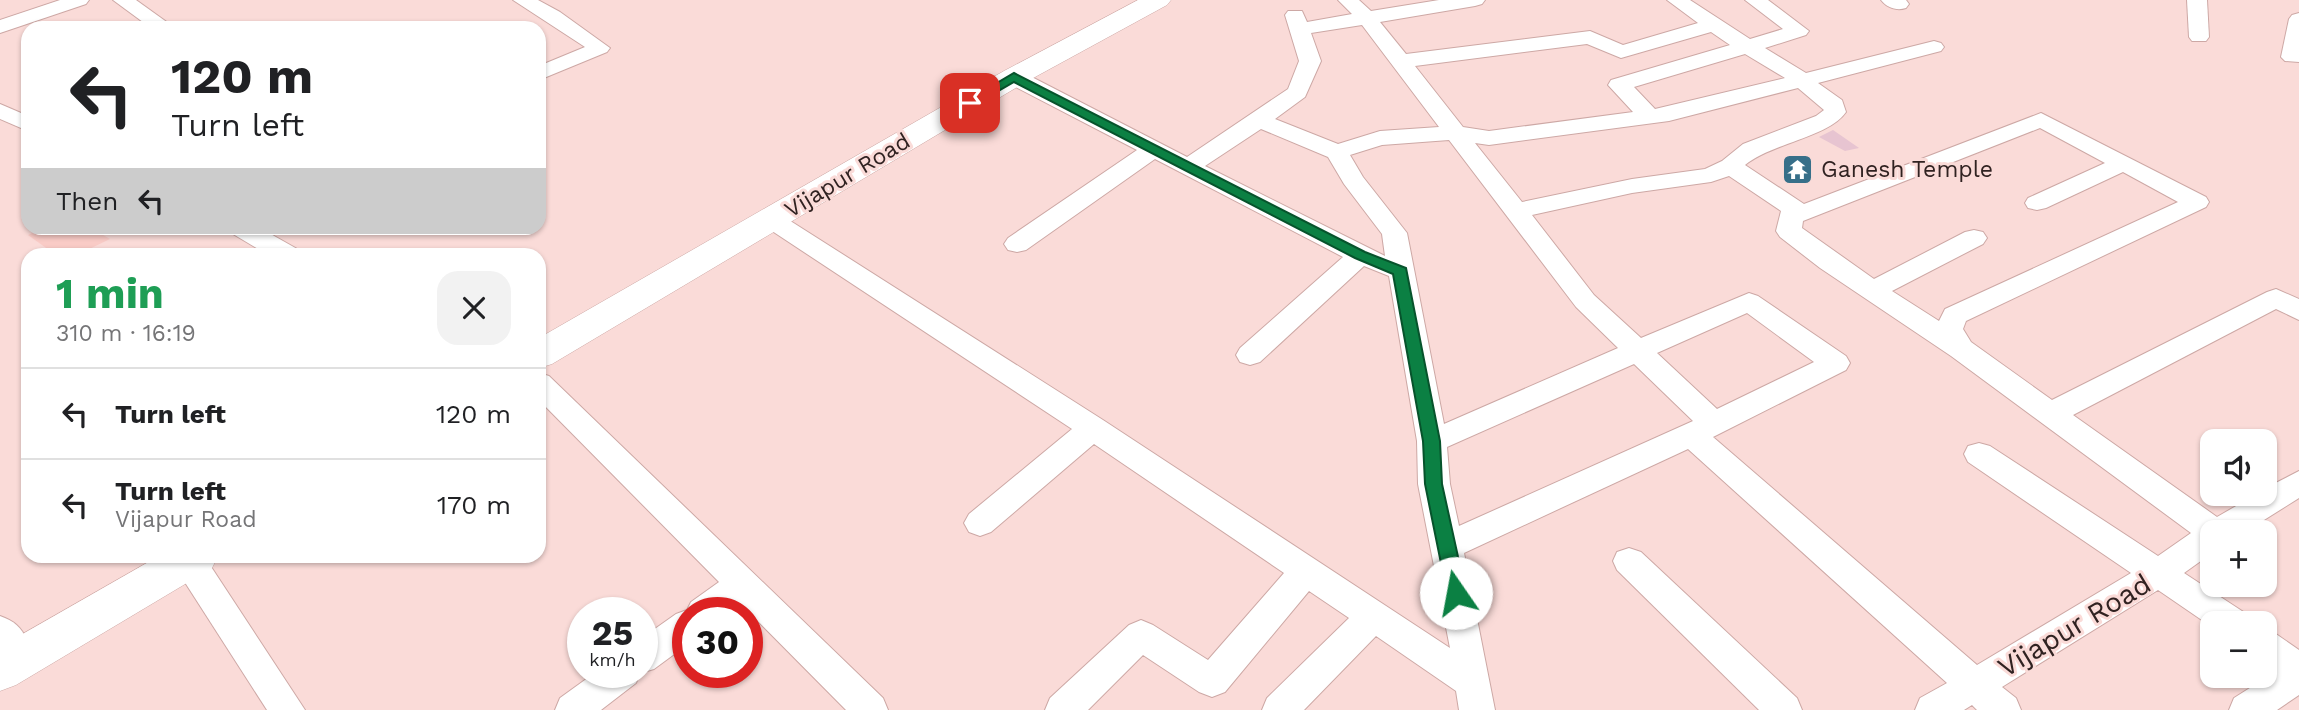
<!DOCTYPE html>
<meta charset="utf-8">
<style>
:root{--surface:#fff;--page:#f2f2f2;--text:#202124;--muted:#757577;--line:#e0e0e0}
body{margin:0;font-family:"Work Sans",sans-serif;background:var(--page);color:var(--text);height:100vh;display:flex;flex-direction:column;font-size:26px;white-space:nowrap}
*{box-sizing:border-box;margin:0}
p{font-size:23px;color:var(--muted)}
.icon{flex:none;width:38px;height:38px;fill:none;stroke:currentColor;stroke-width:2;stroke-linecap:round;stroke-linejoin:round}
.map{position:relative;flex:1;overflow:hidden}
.panel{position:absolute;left:21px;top:248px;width:525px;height:315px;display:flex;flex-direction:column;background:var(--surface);border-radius:21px;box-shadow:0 2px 5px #0004}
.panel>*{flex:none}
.hud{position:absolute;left:21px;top:21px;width:525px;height:214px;border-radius:21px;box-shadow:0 2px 5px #0004;background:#fff;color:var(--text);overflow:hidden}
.controls{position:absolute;left:2200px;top:429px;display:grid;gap:14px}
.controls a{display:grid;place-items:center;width:77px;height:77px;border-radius:14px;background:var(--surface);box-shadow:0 2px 5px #0004;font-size:35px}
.speed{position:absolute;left:567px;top:597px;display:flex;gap:14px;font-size:35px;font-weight:700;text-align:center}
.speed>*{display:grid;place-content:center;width:91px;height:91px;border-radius:50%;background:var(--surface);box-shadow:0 2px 5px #0004;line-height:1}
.speed small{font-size:18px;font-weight:400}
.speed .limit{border:10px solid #d22;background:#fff;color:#111}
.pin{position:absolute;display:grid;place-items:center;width:60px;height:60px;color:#fff;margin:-30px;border-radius:14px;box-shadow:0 4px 10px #0006}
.me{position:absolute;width:77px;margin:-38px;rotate:348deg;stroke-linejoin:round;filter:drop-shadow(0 0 5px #0008)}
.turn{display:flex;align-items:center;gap:24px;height:147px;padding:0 35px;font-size:32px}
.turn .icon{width:91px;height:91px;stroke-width:2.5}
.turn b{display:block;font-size:49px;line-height:60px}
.then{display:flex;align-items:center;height:66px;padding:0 35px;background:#0003;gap:14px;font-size:26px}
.round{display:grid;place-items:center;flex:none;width:74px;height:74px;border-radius:21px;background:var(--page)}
.head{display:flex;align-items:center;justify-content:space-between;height:119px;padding:0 35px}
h1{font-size:42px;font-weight:700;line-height:52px;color:#1e9e55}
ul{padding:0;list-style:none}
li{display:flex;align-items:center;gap:21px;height:91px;padding:0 35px;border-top:2px solid var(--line)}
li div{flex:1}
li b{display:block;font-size:26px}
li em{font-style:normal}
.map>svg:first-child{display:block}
.built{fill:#f9cbc6}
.building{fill:#e7c4d1}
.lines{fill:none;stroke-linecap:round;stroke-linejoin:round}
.minor-casing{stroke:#cda8a5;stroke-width:2}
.major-casing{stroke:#cda8a5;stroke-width:1}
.minor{fill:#fff;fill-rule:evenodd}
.major{fill:#fff;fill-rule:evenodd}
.route{fill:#0b8043;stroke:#07532c;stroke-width:2}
.labels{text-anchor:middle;stroke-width:6;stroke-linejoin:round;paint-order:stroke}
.poi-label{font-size:23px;fill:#302221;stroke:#fadbd8;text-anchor:start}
.street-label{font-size:23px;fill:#302221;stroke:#fadbd8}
.near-street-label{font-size:28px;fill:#302221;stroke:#fadbd8}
</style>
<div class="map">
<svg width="2299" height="710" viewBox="0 0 2299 710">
<rect width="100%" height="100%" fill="#fadbd8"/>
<path class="built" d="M 43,228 L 91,228 L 110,239 L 77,255 L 56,255 L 28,235 Z"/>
<path class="building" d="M 1833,130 L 1859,148 L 1845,151 L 1819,137 Z"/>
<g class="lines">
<defs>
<g id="minor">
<path d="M 60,0 L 89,0 L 86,4 L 0,33 L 0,20 Z"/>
<path d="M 113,0 L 136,0 L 175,28 L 151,28 Z"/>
<path d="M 513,0 L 538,0 L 560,12 L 610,48 L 607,52 L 539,80 L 539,66 L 585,47 Z"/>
<path d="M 1338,0 L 1359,0 L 1371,11 L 1439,0 L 1485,0 L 1482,4 L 1475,6 L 1380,22 L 1406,54 L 1590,31 L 1623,45 L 1698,23 L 1667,0 L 1690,0 L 1750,39 L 1783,29 L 1745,0 L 1768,0 L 1809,31 L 1806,35 L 1765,48 L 1806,73 L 1934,41 L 1941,43 L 1944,47 L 1941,51 L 1818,83 L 1842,100 L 1846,112 C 1829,137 1772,143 1745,165 L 1804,204 L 2041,113 L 2206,197 L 2209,202 L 2206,207 L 1966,321 L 1963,329 L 1971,342 L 2052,400 L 2267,292 L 2276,289 L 2299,299 L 2299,320 L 2276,309 L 2073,415 L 2217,517 L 2257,494 L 2264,494 L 2264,489 L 2299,471 L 2299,498 L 2245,532 L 2212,532 L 2212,553 L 2184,573 L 2245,613 L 2250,623 L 2212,623 L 2212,627 L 2158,590 L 2002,687 L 2016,698 L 2021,710 L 1977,710 L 1972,705 L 1964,710 L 1915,710 L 1920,698 L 1947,683 L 1688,449 L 1464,553 L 1495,710 L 1459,710 L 1456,691 L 1376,636 L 1304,710 L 1262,710 L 1267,698 L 1349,618 L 1309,591 L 1225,692 L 1212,697 L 1199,692 L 1143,655 L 1088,710 L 1045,710 L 1050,698 L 1129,625 L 1141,620 L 1153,625 L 1208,660 L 1284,573 L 1094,444 L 991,532 L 980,536 L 969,532 L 964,523 L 969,514 L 1072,429 L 763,225 L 760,220 L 763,215 L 772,212 L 781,215 L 1103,420 L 1450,648 L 1418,484 L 1417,441 L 1389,276 L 1364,266 L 1260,362 L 1250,365 L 1240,362 L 1236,355 L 1240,348 L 1343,257 L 1155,159 L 1026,250 L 1017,252 L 1008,250 L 1004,244 L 1008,238 L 1137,150 L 1006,82 L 1003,77 L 1006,72 L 1022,72 L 1187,157 L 1288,89 L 1299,61 L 1285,15 L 1288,11 L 1302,11 L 1307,22 L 1352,14 ZM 1362,25 L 1439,127 L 1380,131 L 1338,144 L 1275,119 L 1305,97 L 1321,61 L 1311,33 ZM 1711,32 L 1730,45 L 1611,80 L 1608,85 L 1633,112 L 1489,131 L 1463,127 L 1415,66 L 1587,44 L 1621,58 ZM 1745,54 L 1785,78 L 1655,109 L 1634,87 ZM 1798,88 L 1824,110 L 1816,116 L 1743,144 L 1722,161 L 1705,169 L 1632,179 L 1522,202 L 1475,143 L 1489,145 L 1669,121 ZM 2040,128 L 2105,163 L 2028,198 L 2025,203 L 2028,208 L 2037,210 L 2046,208 L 2123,172 L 2178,202 L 1945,309 L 1939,321 L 1892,291 L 1983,244 L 1987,238 L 1983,232 L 1974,230 L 1965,232 L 1874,279 L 1802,228 L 1803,221 ZM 1261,129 L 1328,157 L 1344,184 L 1382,234 L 1385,256 L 1205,166 ZM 1449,140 L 1576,307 L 1618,348 L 1444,424 L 1407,233 L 1363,177 L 1350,155 L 1382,145 ZM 1729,176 L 1781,211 L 1776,231 L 1780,237 L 1820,268 L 1951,356 L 2191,533 L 2158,556 L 1990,446 L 1979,443 L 1968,446 L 1964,454 L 1968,462 L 2131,573 L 1977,665 L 1713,437 L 1846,370 L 1850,363 L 1846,356 L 1758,296 L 1749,293 L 1641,338 L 1594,295 L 1532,215 L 1632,193 L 1711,182 ZM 1747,313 L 1814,362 L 1717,409 L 1657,353 ZM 1634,364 L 1693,421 L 1459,526 L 1450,484 L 1447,447 Z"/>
<path d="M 1881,0 L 1906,0 L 1909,4 L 1906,8 C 1897,11 1887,8 1881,0 Z"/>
<path d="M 2187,0 L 2207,0 L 2209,37 L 2206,41 L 2192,41 L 2189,37 Z"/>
<path d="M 2299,13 L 2299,62 L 2285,61 L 2281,57 L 2289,19 L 2292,15 Z"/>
<path d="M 0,104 L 28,116 L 28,131 L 0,119 Z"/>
<path d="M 229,228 L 260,228 L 299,250 L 303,256 L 270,256 L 233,234 Z"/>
<path d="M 539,373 L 549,376 L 883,698 L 888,710 L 846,710 L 740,603 L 728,612 L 688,612 L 688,644 L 654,669 L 640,673 L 636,683 L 601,710 L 555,710 L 560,698 L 596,672 L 642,672 L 642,638 L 676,614 L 687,610 L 691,602 L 719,582 L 539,400 Z"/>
<path d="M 1629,548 L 1641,552 L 1797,698 L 1802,710 L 1759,710 L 1617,570 L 1613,561 L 1617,552 Z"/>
<path d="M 175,556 L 204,556 L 305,710 L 267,710 L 177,570 L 173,561 Z"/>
<path d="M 0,616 C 14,621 21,627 27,640 L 22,651 L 10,655 L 0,651 Z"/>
<path d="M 2264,630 L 2276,634 L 2299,650 L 2299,695 L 2277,710 L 2229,710 L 2234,698 L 2275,672 L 2264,665 Z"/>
</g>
<g id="major">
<path d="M 1138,0 L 1171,0 L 1167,5 L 1024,83 L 552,364 L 539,368 L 539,338 L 1004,71 Z"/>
<path d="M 159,556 L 218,556 L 212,568 L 16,685 L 0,691 L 0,647 Z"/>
</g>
</defs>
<use href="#minor" class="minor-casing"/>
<use href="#major" class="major-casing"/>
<use href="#minor" class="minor"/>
<use href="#major" class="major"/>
</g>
<path class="route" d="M 1014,73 L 1365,252 L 1406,268 L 1440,441 L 1442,484 L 1466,593 L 1463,599 L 1456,601 L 1450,599 L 1447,593 L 1425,484 L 1423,441 L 1393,274 L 1355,258 L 1014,82 L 974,105 L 970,106 L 963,103 Z"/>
<defs>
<symbol id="temple-square" viewBox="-11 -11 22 22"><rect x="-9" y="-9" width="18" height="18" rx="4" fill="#376f89" stroke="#fadbd8"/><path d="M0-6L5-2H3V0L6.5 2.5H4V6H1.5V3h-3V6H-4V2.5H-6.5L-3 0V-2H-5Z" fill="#fff"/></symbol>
</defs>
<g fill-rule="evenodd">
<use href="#temple-square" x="1780" y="152" width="35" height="35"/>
</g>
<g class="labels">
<g class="poi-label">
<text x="1821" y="177">Ganesh Temple</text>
</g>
<g class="street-label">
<text transform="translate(847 175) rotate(-31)" y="8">Vijapur Road</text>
</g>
<g class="near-street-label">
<text transform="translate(2074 625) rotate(-31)" y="10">Vijapur Road</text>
</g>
</g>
</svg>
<div class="controls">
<a><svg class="icon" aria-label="sound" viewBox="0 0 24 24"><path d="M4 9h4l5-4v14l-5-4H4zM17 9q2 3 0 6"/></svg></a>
<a>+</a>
<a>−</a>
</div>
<div class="speed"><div>25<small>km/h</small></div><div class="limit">30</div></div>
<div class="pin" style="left:970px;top:103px;background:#d93025"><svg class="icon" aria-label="arrive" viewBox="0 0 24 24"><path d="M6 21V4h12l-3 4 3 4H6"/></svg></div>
<svg class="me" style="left:1456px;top:593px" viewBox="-20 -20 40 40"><circle r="19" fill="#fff"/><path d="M0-13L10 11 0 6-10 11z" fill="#0b8043"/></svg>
<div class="hud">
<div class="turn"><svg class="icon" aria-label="left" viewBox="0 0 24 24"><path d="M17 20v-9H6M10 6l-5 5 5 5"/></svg><div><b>120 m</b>Turn left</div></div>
<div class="then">Then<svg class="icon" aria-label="left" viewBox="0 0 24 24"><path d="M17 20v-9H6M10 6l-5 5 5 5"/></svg></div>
</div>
<section class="panel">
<div class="head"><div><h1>1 min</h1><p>310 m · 16:19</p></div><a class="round"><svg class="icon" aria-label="close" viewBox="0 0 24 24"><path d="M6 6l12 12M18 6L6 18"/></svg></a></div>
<ul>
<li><svg class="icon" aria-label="left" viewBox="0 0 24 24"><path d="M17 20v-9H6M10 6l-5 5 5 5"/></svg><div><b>Turn left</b></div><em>120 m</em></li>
<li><svg class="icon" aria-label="left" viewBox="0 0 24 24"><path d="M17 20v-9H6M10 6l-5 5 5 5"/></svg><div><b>Turn left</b><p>Vijapur Road</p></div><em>170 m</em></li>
</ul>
</section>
</div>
